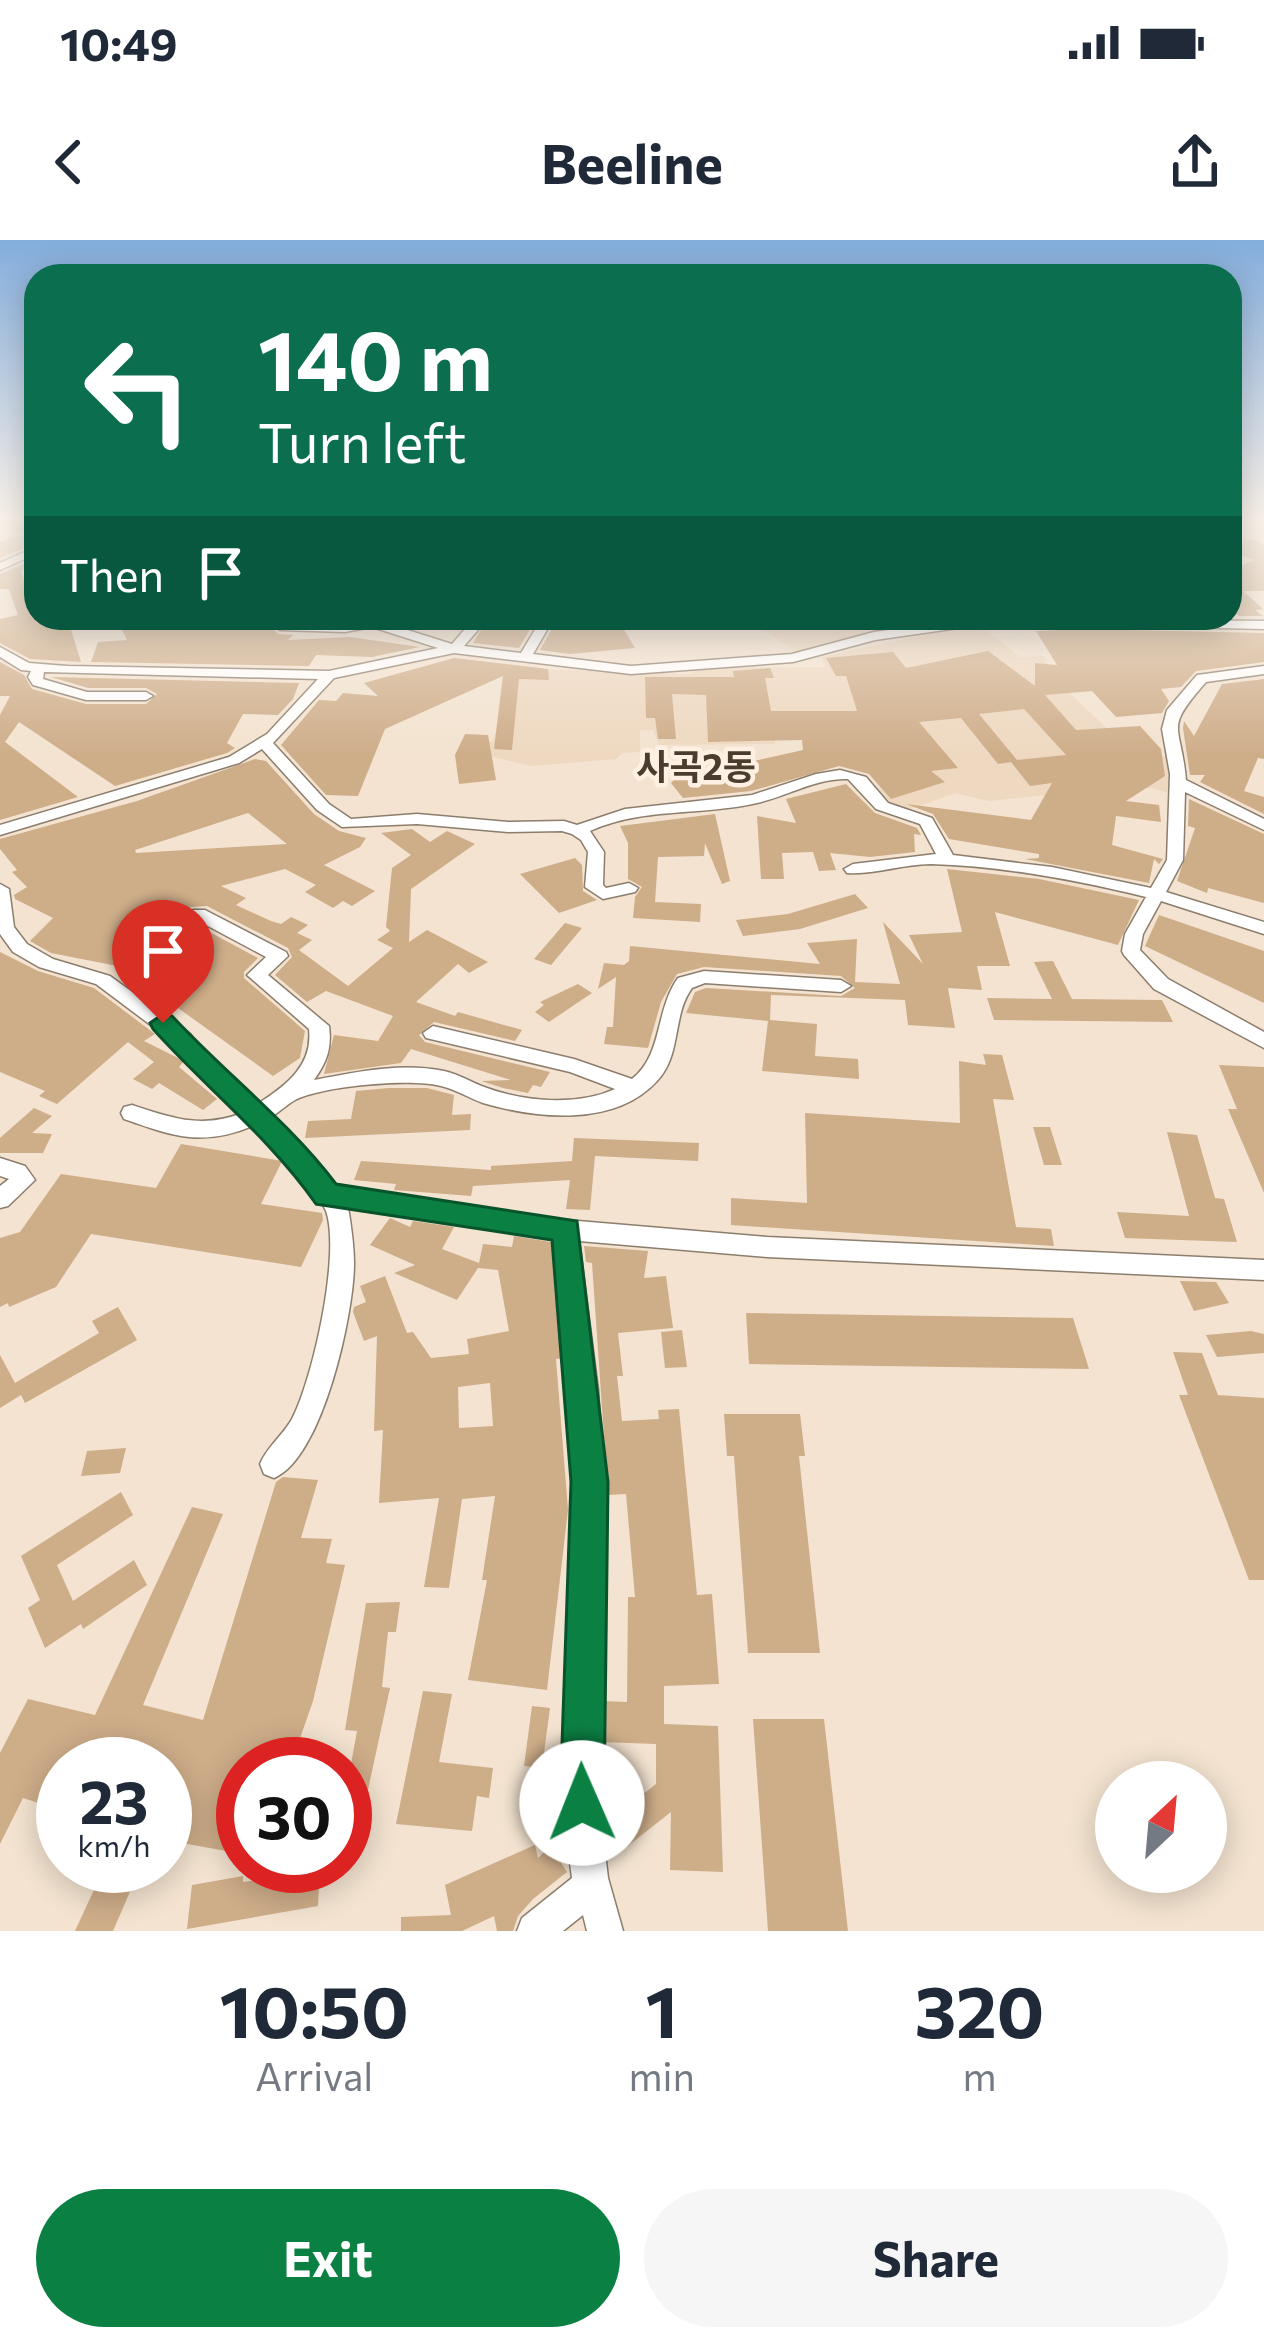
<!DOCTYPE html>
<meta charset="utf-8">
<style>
:root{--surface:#fff;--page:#f6f6f7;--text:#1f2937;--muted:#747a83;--accent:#0b8043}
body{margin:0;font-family:Commissioner,"Noto Sans KR",sans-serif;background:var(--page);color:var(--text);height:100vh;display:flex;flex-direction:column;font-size:45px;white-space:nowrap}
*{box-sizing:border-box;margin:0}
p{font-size:39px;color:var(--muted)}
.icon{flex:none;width:66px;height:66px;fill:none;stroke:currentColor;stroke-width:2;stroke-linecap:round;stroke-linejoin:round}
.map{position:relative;height:1691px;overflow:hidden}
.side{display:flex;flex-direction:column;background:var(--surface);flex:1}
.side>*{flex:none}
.hud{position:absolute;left:24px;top:24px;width:1218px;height:366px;border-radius:36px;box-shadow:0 6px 30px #0003;background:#0b6e4f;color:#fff;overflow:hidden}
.needle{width:78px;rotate:26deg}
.buttons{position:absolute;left:1095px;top:1521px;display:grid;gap:24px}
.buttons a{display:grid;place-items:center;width:132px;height:132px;border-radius:50%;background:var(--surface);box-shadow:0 6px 30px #0003;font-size:60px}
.speed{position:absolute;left:36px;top:1497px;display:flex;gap:24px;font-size:60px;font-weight:700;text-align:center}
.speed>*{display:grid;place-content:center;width:156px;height:156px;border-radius:50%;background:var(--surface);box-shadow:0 6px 30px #0003;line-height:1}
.speed small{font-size:30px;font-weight:400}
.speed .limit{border:18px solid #d22;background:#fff;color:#111}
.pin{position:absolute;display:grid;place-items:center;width:102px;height:102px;color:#fff;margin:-123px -51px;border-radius:50% 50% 50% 0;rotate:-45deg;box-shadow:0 0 12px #0007}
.pin .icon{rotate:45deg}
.me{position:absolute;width:132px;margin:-66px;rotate:359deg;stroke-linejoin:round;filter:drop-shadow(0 0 9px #0008)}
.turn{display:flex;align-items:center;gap:42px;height:252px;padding:0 36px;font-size:54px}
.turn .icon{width:156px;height:156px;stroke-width:2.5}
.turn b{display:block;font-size:84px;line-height:102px}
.then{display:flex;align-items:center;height:114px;padding:0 36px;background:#0003;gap:24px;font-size:45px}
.eta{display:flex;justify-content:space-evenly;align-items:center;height:204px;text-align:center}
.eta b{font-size:72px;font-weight:700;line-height:84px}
.cta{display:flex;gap:24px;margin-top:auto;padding:24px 36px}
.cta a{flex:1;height:138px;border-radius:72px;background:var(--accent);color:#fff;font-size:48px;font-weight:700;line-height:138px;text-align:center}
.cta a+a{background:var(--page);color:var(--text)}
.status{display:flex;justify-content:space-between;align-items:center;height:84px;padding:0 60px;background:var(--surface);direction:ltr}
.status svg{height:33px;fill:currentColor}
header{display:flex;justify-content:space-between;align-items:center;height:156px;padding:0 36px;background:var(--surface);font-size:54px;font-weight:700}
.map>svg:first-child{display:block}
.built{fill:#eed8c0}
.building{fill:#cead89;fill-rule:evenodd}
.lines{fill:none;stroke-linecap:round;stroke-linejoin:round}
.minor-casing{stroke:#8c7d6c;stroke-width:3}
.minor{fill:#fff;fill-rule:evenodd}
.route{fill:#0b8043;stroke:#07532c;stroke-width:3}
.labels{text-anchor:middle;stroke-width:9;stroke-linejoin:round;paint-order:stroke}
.far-quarter-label{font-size:36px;font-weight:bold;fill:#4a3d2e;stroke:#fef0e2}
</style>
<div class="status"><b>10:49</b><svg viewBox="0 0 49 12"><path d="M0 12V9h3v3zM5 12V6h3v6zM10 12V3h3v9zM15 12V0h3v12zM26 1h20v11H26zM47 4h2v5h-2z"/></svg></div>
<header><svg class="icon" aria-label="back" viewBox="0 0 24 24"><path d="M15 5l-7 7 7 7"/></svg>Beeline<svg class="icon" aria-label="share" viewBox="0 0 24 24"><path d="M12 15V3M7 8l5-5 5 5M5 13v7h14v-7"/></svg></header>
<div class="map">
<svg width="1264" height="1691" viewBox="0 0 1264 1691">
<rect width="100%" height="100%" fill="#f3e3d0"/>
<g class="built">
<path d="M 747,378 L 914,378 L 798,413 Z"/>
<path d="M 977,384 L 1020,417 L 1044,416 L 1058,442 L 1131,511 L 1167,517 L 1172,554 L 1152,548 L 1114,548 L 989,561 L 955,553 L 908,570 L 879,560 L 880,523 L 866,500 L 774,498 L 775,504 L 659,505 L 653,490 L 640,490 L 640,512 L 622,513 L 616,519 L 531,526 L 481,514 L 483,502 L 492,502 L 496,491 L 503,428 L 692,434 L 693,428 L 825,427 L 822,417 Z"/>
</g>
<g class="building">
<path d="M 0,279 L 36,279 L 36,303 L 0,318 L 0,302 L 25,294 Z"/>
<path d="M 1250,299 L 1264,303 L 1264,351 L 1243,351 L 1263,369 L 1255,370 L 1263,376 L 1239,376 L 1230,370 L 1230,330 L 1254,320 L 1230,311 L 1230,307 Z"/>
<path d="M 36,319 L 21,331 L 36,378 L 45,384 L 68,380 L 81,422 L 30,419 L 0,403 L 0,379 L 18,375 L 9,349 L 0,349 L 0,334 Z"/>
<path d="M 116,378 L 239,378 L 239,382 L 270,385 L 278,394 L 293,395 L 288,400 L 350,397 L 420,407 L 372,417 L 316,415 L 309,426 L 91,422 L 98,402 L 127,400 Z"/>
<path d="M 514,378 L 537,378 L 519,408 L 473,403 L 487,380 L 507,384 Z"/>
<path d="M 558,378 L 617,378 L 635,408 L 570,414 L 540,410 Z"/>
<path d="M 1082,389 L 1264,393 L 1264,422 L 1196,431 L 1181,447 L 1161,449 L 1169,461 L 1162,473 L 1116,477 L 1092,451 L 1045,455 L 1076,490 L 1140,486 L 1161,509 L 1165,536 L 1126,561 L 1159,565 L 1161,582 L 1116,576 L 1112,605 L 1163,619 L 1159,624 L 1154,619 L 1149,643 L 1025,619 L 1039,618 L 1039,614 L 949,599 L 933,574 L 906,564 L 1031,580 L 1052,543 L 1030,546 L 1011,522 L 998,524 L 961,478 L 919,482 L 958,528 L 931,531 L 945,542 L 891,559 L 869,534 L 839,526 L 751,551 L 683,558 L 671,543 L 675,539 L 803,510 L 802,500 L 708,502 L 706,455 L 672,454 L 676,499 L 658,499 L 655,478 L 646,478 L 645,437 L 734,437 L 733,431 L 770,428 L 774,438 L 765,438 L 771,471 L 857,471 L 846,436 L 836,436 L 826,418 L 893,412 L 906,428 L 988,411 L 1035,446 L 1035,423 L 1057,425 L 1036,391 ZM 1024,469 L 1066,515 L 1017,520 L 979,474 Z"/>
<path d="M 454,418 L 548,429 L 549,440 L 519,439 L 512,510 L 494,509 L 503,436 L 385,489 L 358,556 L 326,555 L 281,505 L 319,460 L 336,461 L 343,453 L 378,456 L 364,443 Z"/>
<path d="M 0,422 L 24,435 L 32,449 L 86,464 L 146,464 L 157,454 L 146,448 L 88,448 L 51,437 L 299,443 L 293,459 L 278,475 L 243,474 L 227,503 L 235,508 L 227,513 L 115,546 L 19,482 L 5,502 L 78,557 L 0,580 L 0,475 L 10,456 L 0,456 Z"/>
<path d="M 1264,439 L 1264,519 L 1258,518 L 1244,551 L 1264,557 L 1264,574 L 1200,542 L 1205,535 L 1190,535 L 1183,488 L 1184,481 L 1194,496 L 1222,444 Z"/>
<path d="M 465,494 L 488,495 L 496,540 L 459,544 L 455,515 Z"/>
<path d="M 255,519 L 266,521 L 314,574 L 339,591 L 366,598 L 360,607 L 324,625 L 375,651 L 352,666 L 343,661 L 333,668 L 305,652 L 316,645 L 285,629 L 221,646 L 246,658 L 236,665 L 271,681 L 281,684 L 291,677 L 308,685 L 297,693 L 312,700 L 299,710 L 348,746 L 393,708 L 377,700 L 390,691 L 386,687 L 392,628 L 411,615 L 381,593 L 412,589 L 430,602 L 447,591 L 475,604 L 411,649 L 409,702 L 427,690 L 488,722 L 469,733 L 458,724 L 416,762 L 455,776 L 458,772 L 522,790 L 515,801 L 434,782 L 419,795 L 425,802 L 550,832 L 541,847 L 533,845 L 528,853 L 503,848 L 481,841 L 511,840 L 411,809 L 401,823 L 324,834 L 334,795 L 378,801 L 393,776 L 326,751 L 307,762 L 275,735 L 292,717 L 288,708 L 207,666 L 190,667 L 191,682 L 258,718 L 244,732 L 244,738 L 305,791 L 300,818 L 273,836 L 178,768 L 169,773 L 134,748 L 158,734 L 51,713 L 30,701 L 53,678 L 15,659 L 14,655 L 27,647 L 12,632 L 17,630 L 0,609 L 0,599 L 137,561 ZM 248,573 L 287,604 L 136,613 L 135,610 Z"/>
<path d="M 846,544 L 875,573 L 917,588 L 921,595 L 914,594 L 915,612 L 870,617 L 830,613 L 836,630 L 819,631 L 813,612 L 782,613 L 784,639 L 761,639 L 757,576 L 796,583 L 786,559 Z"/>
<path d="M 1189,559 L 1264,594 L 1264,663 L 1208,648 L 1207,653 L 1177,641 L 1195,588 L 1188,586 Z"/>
<path d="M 715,574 L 730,641 L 722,644 L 705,603 L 704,616 L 658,617 L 655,662 L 701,664 L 700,682 L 633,678 L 635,657 L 642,647 L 628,639 L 628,603 L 620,586 Z"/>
<path d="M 575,618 L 582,625 L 583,651 L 597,660 L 559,673 L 520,634 Z"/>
<path d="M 947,629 L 1039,639 L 1139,660 L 1118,705 L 995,672 L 1010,726 L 977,726 L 982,750 L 948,748 L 955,788 L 908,785 L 905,760 L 771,755 L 770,780 L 817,784 L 815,816 L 858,819 L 859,839 L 762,831 L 768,781 L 686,773 L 695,752 L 706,748 L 841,756 L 855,748 L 841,736 L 704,727 L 677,734 L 661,762 L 648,808 L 604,804 L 607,787 L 613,787 L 616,737 L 598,749 L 604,723 L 624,725 L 629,721 L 630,706 L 820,724 L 807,703 L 857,699 L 855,742 L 900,744 L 883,682 L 923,724 L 909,695 L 962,692 Z"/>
<path d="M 855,654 L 868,668 L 800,689 L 743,696 L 736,680 L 788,674 Z"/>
<path d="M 1159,675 L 1264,711 L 1264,763 L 1145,706 Z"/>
<path d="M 565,683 L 582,688 L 551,725 L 534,719 Z"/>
<path d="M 0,712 L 38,731 L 94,748 L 155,794 L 144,801 L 184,821 L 179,827 L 217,859 L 203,870 L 159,843 L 152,849 L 133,839 L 154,822 L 128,802 L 57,864 L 39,856 L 45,851 L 0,832 Z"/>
<path d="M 1053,721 L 1072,759 L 1162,760 L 1173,782 L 994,780 L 987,758 L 1052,759 L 1034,722 Z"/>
<path d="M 578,744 L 592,753 L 549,782 L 535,772 L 544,765 L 540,762 Z"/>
<path d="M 983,814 L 1002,815 L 1014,860 L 993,859 L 1016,987 L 1051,989 L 1054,1006 L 731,985 L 731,958 L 807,963 L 805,873 L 960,883 L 959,821 L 986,825 Z"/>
<path d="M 1219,825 L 1264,827 L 1264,953 L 1228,869 L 1237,869 Z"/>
<path d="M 389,848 L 427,848 L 454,855 L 452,875 L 471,874 L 470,890 L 305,898 L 308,881 L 351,879 L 356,851 Z"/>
<path d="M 34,868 L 52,876 L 32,893 L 52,894 L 43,913 L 0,913 L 0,898 Z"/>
<path d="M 1033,887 L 1050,887 L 1062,925 L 1044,925 Z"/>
<path d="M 1167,892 L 1197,895 L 1215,958 L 1224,959 L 1237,1002 L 1125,998 L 1117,972 L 1189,976 Z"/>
<path d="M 574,898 L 699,903 L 698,921 L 595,916 L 590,970 L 566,969 L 570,940 L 473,946 L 471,956 L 394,950 L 396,944 L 354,940 L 361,921 L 491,930 L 491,926 L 572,921 Z"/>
<path d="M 181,904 L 282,921 L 261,964 L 322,973 L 323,980 L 301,1027 L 91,994 L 56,1047 L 9,1067 L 8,1063 L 0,1067 L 0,998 L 20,992 L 61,934 L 156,948 Z"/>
<path d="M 390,978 L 410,987 L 413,981 L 454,987 L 442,1009 L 479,1023 L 483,1004 L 512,1007 L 514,996 L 551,1002 L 564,1118 L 556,1119 L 568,1270 L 547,1450 L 468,1440 L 487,1340 L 482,1340 L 495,1256 L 462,1259 L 449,1348 L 424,1347 L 439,1258 L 379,1263 L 383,1190 L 374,1191 L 377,1096 L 364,1101 L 353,1072 L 354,1067 L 366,1062 L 360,1046 L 385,1036 L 407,1093 L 413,1092 L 431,1118 L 469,1114 L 467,1099 L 509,1091 L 498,1030 L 478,1028 L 457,1060 L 394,1033 L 415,1025 L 370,1005 ZM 490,1143 L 493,1186 L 459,1188 L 458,1147 Z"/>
<path d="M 584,1006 L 648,1011 L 644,1038 L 666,1036 L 673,1088 L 618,1093 L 623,1136 L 617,1136 L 622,1181 L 659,1179 L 658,1170 L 679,1169 L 697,1355 L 712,1354 L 719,1444 L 664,1446 L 664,1484 L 718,1486 L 723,1632 L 670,1630 L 671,1572 L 615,1616 L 608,1604 L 606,1583 L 656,1544 L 656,1504 L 600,1502 L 602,1461 L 627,1462 L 628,1357 L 635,1357 L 626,1254 L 608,1255 L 592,1023 L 586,1022 Z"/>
<path d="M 1180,1041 L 1216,1042 L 1229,1063 L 1194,1071 Z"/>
<path d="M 118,1067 L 137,1100 L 25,1163 L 21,1155 L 0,1168 L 0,1115 L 15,1143 L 99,1093 L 92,1081 Z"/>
<path d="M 746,1073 L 1073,1078 L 1089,1129 L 749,1124 Z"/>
<path d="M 682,1090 L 687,1127 L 665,1128 L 661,1092 Z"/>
<path d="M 1251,1091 L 1264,1094 L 1264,1113 L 1217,1117 L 1206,1095 Z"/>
<path d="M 1173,1112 L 1202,1113 L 1218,1155 L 1264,1158 L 1264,1340 L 1249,1340 L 1179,1155 L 1188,1155 Z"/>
<path d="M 724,1174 L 800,1174 L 805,1216 L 799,1216 L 820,1413 L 748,1413 L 734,1216 L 727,1216 Z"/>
<path d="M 126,1208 L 120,1233 L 81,1236 L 87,1211 Z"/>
<path d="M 283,1237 L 318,1240 L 301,1298 L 332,1299 L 326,1323 L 345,1325 L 313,1461 L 291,1524 L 243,1524 L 243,1614 L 165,1600 L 165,1524 L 63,1524 L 63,1571 L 23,1558 L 0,1604 L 0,1513 L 28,1459 L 95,1475 L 192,1267 L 223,1274 L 143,1465 L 203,1480 L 276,1242 Z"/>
<path d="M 121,1252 L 133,1275 L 57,1325 L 73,1361 L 134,1320 L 147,1345 L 83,1389 L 81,1384 L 45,1408 L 28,1368 L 40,1360 L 21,1316 Z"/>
<path d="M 400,1362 L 396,1392 L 388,1392 L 382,1447 L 390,1448 L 366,1559 L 345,1557 L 357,1491 L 345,1490 L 366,1363 Z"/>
<path d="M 423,1451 L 452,1454 L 439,1522 L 493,1528 L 489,1558 L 477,1556 L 472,1591 L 396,1584 Z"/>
<path d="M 532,1466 L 550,1468 L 542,1528 L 524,1526 Z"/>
<path d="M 753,1479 L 824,1479 L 848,1691 L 768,1691 Z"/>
<path d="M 535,1605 L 538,1618 L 550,1606 L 567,1632 L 533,1659 L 518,1676 L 513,1691 L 497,1691 L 494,1676 L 462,1691 L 401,1691 L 401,1677 L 451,1675 L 445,1645 Z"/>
<path d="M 105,1626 L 141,1626 L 113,1691 L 75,1691 Z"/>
<path d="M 320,1626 L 318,1666 L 187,1689 L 192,1645 L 243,1636 L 243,1642 L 289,1635 L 290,1628 Z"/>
</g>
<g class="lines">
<defs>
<g id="minor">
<path d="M 36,307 L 36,314 L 0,330 L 0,323 Z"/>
<path d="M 350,378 L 369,378 L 452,404 L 465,389 L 461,378 L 473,378 L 478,390 L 464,406 L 521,413 L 542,378 L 554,378 L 533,414 L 631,426 L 792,414 L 874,392 L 974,378 L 1264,381 L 1264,389 L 993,383 L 875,400 L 793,422 L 631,434 L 454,413 L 334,438 L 273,503 L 329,564 L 351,579 L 417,574 L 508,582 L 564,581 L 577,585 L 625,569 L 752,555 L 816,534 L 840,530 L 866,537 L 888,563 L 932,578 L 953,615 L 1052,627 L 1151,648 L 1167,620 L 1170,534 L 1162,489 L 1167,470 L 1197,435 L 1264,426 L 1264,434 L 1206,442 C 1163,491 1181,482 1186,540 L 1264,579 L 1264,590 L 1185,552 L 1183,620 L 1166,652 L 1264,682 L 1264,694 L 1161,661 L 1143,694 L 1140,710 L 1168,739 L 1264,792 L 1264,808 L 1154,749 L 1124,715 L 1122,711 L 1125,694 L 1146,657 C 1076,640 1003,626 931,624 C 903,624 874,635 847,633 L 844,629 L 853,624 L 936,614 L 920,584 L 876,569 L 848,539 C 816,538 788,556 757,563 C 702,576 643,567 590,591 L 604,612 L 603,645 L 606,648 L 629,643 L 638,648 L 635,652 L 603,659 L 585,647 L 588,612 L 581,600 L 572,594 L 562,591 L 508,592 L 417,584 L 342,587 L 317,570 L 262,509 L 239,523 L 0,595 L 0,585 L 229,517 L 267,494 L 318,439 L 44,432 L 43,439 L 87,452 L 146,452 L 153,456 L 146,460 L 86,460 L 33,445 L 28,437 L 31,431 L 21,430 L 0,417 L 0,407 L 29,423 L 67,426 L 329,431 L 438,408 L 372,387 L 345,392 L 280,390 L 274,386 L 280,382 L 357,382 Z"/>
<path d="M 0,644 L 9,649 L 14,687 L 27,704 L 53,719 L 110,736 L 190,794 L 223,836 L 259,863 C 287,845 313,825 309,789 L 247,735 L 266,717 L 193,678 L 193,670 L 205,670 L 286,712 L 288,716 L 268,735 L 329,786 C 332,808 327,822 314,840 C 356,832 402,822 444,831 C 459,834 472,843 487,848 C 526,862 577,866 615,849 L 570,832 L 426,798 L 423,793 L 433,786 L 574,819 L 632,839 C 663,815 655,770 678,738 L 704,731 L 841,740 L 851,746 L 841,752 L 705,743 L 692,748 C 672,775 682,815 657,841 C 615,887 537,879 483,863 C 469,858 455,849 441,846 C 410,838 323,846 295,860 C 288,864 280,871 273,876 L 306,910 L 334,947 L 566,980 L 767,997 L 1264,1020 L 1264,1040 L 767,1017 L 579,1001 L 598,1150 L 604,1245 L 595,1527 L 608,1638 L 623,1691 L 587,1691 L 583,1675 L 563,1691 L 517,1691 L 522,1678 L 572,1638 C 552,1500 575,1381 576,1245 C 576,1162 564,1080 555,998 L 348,967 C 351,985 354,1005 354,1024 C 354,1072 323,1218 274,1238 L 264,1234 L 260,1224 C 267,1207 283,1195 292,1179 C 313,1139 341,1013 326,971 C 317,949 273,904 255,885 C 203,907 175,897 124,879 L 121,873 L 124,867 L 132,865 C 171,878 202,889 242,873 L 209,846 L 176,804 L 96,744 L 39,727 L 13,712 L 0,694 Z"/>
<path d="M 0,918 L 25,926 L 35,940 L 8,966 L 0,968 L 0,946 L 9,939 L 0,936 Z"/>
</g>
</defs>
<use href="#minor" class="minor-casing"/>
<use href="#minor" class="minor"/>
</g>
<linearGradient id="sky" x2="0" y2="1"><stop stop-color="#83addc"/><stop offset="0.54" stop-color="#faf2ea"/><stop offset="1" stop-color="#faf2ea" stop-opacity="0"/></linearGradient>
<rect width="1264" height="516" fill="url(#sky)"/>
<path class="route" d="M 163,774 L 172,776 C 226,834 288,881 336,944 L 577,981 L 608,1242 L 604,1563 L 597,1579 L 582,1585 L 566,1579 L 560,1563 L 571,1242 L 552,1000 L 316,964 C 270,898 207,849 153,789 L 150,783 Z"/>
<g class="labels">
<g class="far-quarter-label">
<text x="696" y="540">사곡2동</text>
</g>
</g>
</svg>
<div class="buttons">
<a><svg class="needle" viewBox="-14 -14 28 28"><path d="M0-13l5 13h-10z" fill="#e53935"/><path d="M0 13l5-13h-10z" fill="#747a83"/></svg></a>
</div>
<div class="speed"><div>23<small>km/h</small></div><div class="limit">30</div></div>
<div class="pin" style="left:163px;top:783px;background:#d93025"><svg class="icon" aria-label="arrive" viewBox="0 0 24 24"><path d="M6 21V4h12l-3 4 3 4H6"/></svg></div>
<svg class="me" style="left:582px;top:1563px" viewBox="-20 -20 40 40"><circle r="19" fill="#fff"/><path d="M0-13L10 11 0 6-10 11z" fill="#0b8043"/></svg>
<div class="hud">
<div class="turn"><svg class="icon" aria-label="left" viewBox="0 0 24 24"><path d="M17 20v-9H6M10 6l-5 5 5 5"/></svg><div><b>140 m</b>Turn left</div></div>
<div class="then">Then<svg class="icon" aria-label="arrive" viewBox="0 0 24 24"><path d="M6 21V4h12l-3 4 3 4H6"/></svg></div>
</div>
</div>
<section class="side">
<div class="eta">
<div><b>10:50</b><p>Arrival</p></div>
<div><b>1</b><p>min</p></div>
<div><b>320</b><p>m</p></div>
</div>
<div class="cta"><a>Exit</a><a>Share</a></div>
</section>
